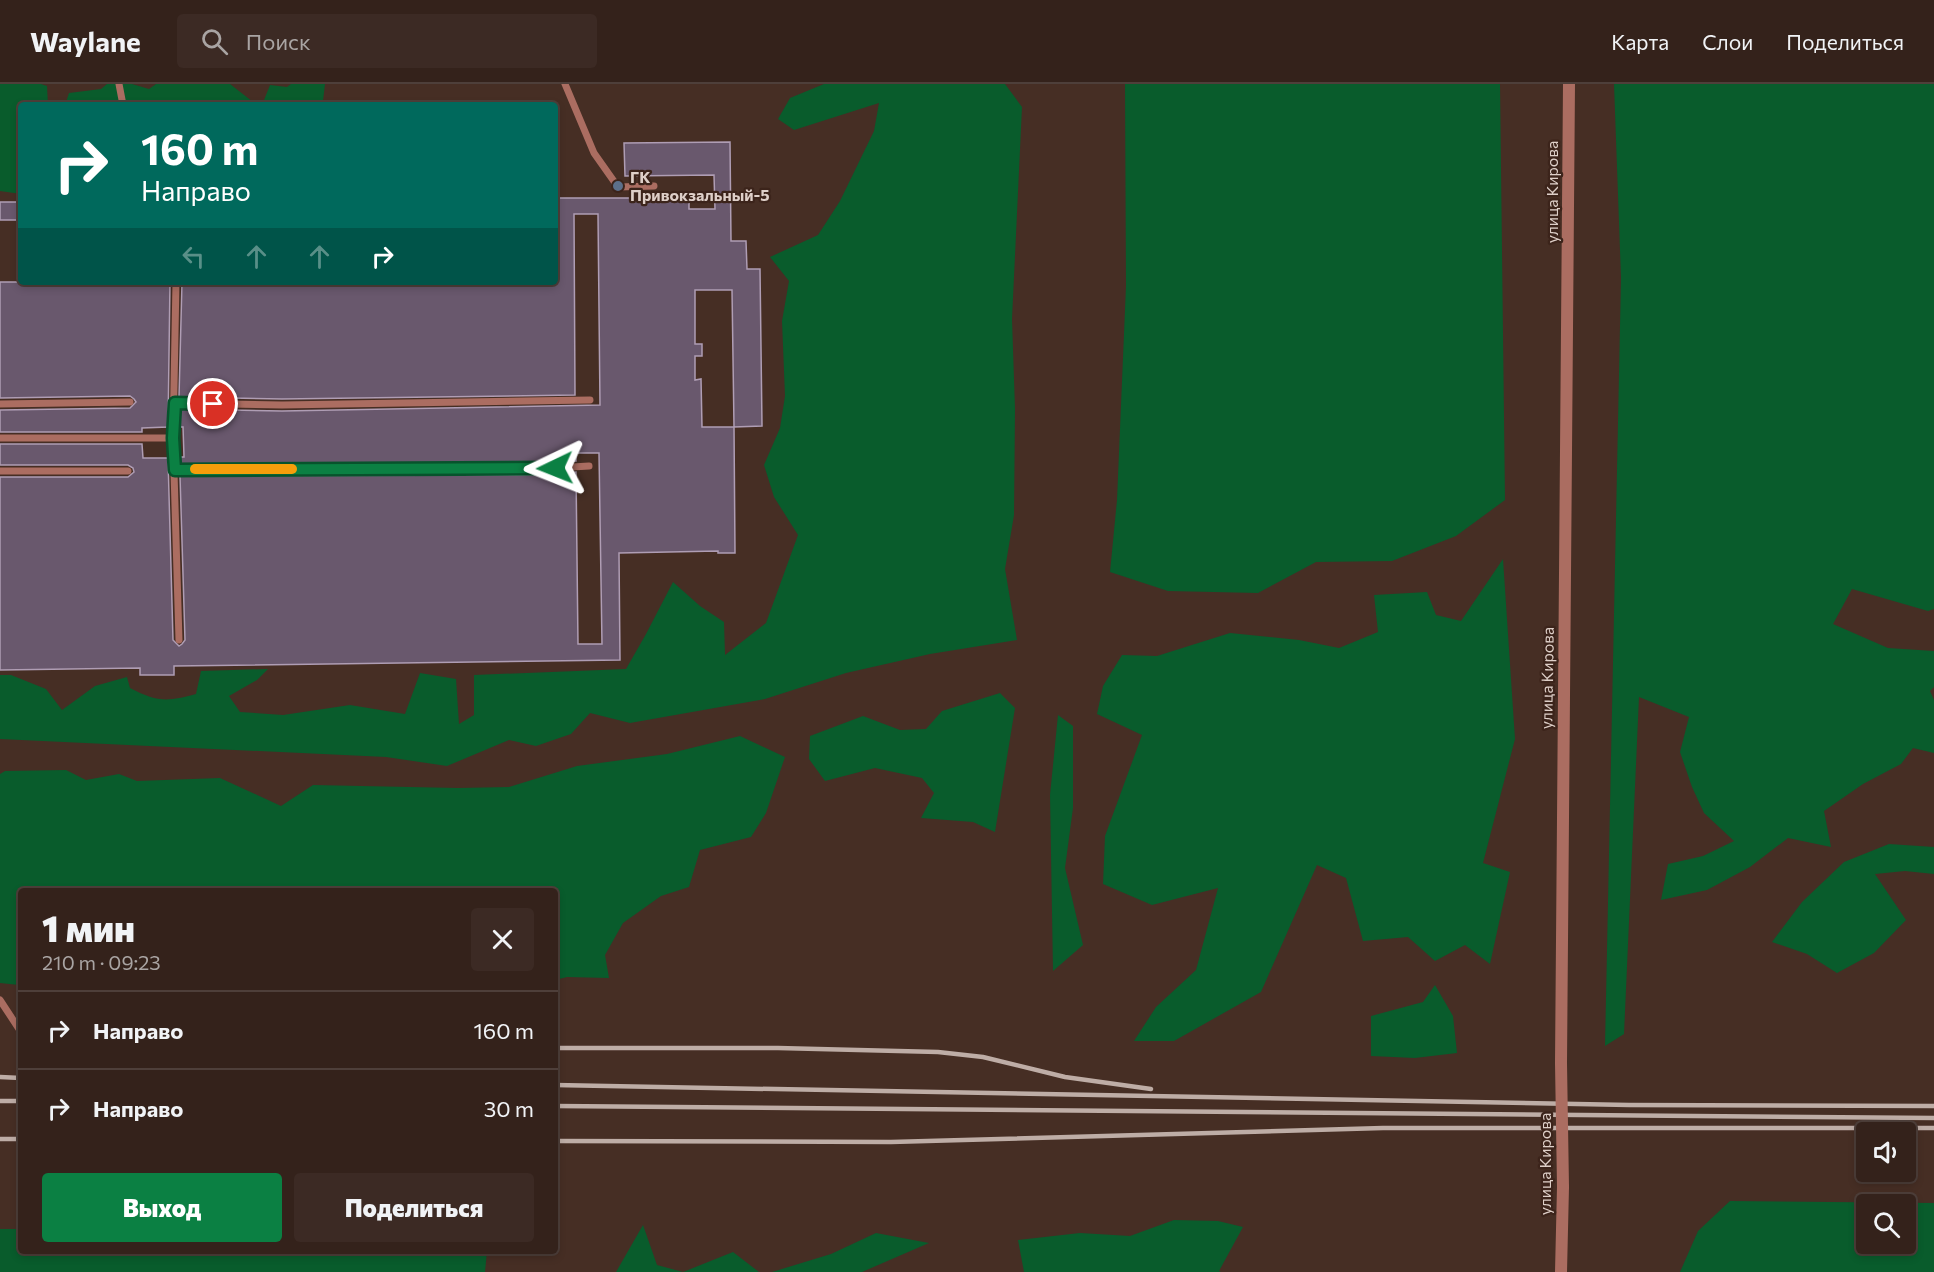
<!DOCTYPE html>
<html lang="ru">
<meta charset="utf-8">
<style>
:root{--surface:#34221b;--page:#3c2a24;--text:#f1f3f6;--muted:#a9a4a3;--line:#4e3f3a;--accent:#0b8043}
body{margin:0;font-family:Commissioner,sans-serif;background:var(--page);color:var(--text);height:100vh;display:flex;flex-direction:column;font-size:22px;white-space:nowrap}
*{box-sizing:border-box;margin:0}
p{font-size:20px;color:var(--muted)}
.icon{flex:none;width:33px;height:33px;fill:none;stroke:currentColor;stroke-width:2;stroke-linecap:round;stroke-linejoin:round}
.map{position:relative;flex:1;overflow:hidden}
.sheet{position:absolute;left:18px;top:804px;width:540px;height:366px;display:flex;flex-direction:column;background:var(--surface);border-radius:6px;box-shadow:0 3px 9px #0003,0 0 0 2px var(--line)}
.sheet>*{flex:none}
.top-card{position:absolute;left:18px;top:18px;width:540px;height:183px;border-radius:6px;box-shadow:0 3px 9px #0003,0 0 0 2px var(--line);background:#00695c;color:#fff;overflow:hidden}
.buttons{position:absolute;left:1856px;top:1038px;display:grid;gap:12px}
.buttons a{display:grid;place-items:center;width:60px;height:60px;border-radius:6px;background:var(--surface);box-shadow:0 3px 9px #0003,0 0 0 2px var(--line);font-size:30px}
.pin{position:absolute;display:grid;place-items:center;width:51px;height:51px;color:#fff;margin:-26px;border:3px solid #fff;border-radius:50%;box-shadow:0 2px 6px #0007}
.me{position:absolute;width:66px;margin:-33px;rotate:268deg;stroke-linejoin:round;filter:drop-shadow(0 0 4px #0008)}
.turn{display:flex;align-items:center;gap:21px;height:126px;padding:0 24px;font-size:27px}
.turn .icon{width:78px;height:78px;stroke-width:2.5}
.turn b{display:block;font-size:42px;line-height:51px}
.lanes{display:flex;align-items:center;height:57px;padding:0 24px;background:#0003;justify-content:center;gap:30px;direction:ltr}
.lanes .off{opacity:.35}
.round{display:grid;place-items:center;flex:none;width:63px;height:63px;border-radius:6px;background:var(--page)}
.head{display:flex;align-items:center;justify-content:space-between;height:102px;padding:0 24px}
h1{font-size:36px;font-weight:800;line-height:45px}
.button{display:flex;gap:12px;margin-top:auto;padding:12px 24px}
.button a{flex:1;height:69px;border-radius:6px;background:var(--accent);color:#fff;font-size:24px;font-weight:800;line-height:69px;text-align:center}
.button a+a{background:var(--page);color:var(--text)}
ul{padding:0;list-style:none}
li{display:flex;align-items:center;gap:18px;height:78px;padding:0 24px;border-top:2px solid var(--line)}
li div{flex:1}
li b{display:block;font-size:22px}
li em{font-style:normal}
header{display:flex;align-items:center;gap:36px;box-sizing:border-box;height:84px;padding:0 30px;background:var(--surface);border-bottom:2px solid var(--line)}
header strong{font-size:28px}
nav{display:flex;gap:33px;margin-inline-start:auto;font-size:21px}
.search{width:420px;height:54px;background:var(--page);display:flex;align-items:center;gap:15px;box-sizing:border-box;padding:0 21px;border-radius:6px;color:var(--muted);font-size:22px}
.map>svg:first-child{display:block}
.green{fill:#095c2c;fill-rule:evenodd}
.building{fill:#69586d;stroke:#af9db4;stroke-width:1.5;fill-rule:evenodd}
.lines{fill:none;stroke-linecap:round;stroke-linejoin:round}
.service{stroke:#ab6d61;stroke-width:7}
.tertiary{stroke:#ab6d61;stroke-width:12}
.rail{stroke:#beada6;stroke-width:4.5}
.tertiary-bridge{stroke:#ab6d61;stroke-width:12}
.route-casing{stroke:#07532c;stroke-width:15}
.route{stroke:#0b8043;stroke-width:10}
.slow{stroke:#f59e0b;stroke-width:10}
.service-dot{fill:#5c6f8a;stroke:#3c241b;stroke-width:2}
.labels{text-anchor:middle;stroke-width:4.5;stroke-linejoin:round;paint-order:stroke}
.poi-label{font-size:16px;font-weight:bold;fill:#decfc8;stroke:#3c241b;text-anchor:start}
.street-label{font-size:16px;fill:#decfc8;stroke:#3c241b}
</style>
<header>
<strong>Waylane</strong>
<div class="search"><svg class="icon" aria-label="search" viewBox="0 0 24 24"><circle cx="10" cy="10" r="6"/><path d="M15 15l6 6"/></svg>Поиск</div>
<nav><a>Карта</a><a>Слои</a><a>Поделиться</a></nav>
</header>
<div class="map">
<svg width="1934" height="1188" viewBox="0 0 1934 1188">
<rect width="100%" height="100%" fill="#462e24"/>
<g class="green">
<path d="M 0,0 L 41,0 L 47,2 L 48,21 L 21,21 L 21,110 L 0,107 Z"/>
<path d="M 107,0 L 132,0 L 149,5 L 156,0 L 230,0 L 257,21 L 65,21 L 69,9 L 101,5 Z"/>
<path d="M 291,0 L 325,0 L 323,17 L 313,21 L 262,21 L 270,1 L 287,3 Z"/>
<path d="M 824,0 L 1005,0 L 1022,23 L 1012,235 L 1015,325 L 1014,431 L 1005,485 L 1017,556 L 930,570 L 846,589 L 765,615 L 630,639 L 590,629 L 571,650 L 536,662 L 509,656 L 447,682 L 386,673 L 0,655 L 0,591 L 11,591 L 46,605 L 62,626 L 95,602 L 127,593 L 130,604 C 157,618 167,618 196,610 L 201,587 L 268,585 L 257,596 L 229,612 L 240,628 L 283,631 L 350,621 L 405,630 L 420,589 L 456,595 L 459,640 L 474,631 L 474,591 L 626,585 L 646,550 L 673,498 L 700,522 L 724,538 L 725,571 L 766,539 L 798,451 L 774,413 L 764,381 L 780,344 L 785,312 L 782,237 L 789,197 L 770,173 L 818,151 L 840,117 L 874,47 L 879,19 L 794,46 L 778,35 L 790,14 Z"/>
<path d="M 1125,0 L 1500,0 L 1505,416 L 1456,452 L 1392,477 L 1316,478 L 1258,509 L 1168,507 L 1110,488 L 1117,416 L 1126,202 Z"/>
<path d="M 1614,0 L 1934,0 L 1934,525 L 1928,527 L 1852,505 L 1833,540 L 1888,564 L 1934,567 L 1934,603 L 1930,607 L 1934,616 L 1934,669 L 1913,664 L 1901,680 L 1863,700 L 1824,727 L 1831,763 L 1788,754 L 1750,783 L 1707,806 L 1661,816 L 1668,780 L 1703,772 L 1734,757 L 1704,729 L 1692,703 L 1680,668 L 1689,633 L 1639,613 L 1624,950 L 1605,962 L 1621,194 Z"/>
<path d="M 1503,475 L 1515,655 L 1483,779 L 1510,788 L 1490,880 L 1465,861 L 1435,877 L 1408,853 L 1363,857 L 1346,794 L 1317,781 L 1261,908 L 1174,957 L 1134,957 L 1156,923 L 1196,886 L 1218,804 L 1152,821 L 1103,800 L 1105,752 L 1142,651 L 1097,630 L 1103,602 L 1122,571 L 1157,572 L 1230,549 L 1299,556 L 1339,564 L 1378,548 L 1374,511 L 1427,508 L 1436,531 L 1461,537 Z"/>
<path d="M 1000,609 L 1015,624 L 995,748 L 973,738 L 921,734 L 934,709 L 922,694 L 875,684 L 825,697 L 809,675 L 810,652 L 863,632 L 900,646 L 926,645 L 942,627 Z"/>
<path d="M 1058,631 L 1073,642 L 1073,724 L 1065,784 L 1083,861 L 1053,887 L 1050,711 Z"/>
<path d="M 740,652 L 785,673 L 766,729 L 751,753 L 700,766 L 689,803 L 661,812 L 623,839 L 605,871 L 609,894 L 567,893 L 555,896 L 555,807 L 21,807 L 21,909 L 19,901 L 0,899 L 0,690 L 5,687 L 66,686 L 86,696 L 119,690 L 137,697 L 220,694 L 281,722 L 313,701 L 458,704 L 509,703 L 577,682 L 667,670 Z"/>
<path d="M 1889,760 L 1934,763 L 1934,790 L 1905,787 L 1875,790 L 1906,836 L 1874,869 L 1837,889 L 1807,870 L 1772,858 L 1802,818 L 1844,778 Z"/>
<path d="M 1435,901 L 1453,932 L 1457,969 L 1415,974 L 1371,972 L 1371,932 L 1423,918 Z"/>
<path d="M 1730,1117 L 1934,1119 L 1934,1188 L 1680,1188 L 1698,1147 ZM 1866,1120 L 1905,1120 L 1905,1160 L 1866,1160 Z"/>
<path d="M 1174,1136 L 1218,1137 L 1243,1143 L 1219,1187 L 1221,1188 L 1024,1188 L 1018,1156 L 1080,1149 L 1130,1152 Z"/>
<path d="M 643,1141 L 657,1181 L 683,1188 L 733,1168 L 759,1188 L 616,1188 Z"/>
<path d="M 0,1145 L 21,1145 L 21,1167 L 487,1167 L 485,1188 L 0,1188 Z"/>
<path d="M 876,1149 L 929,1159 L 862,1188 L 772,1188 L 831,1170 Z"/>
</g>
<g class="building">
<path d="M 730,58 L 731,157 L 746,157 L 747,185 L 760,185 L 762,342 L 734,343 L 735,469 L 718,469 L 718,467 L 619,469 L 620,576 L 174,582 L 174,591 L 140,591 L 140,584 L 0,586 L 0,393 L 128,393 L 134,388 L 133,384 L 128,381 L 0,381 L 0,360 L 142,360 L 143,374 L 168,374 L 173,556 L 179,562 L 182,560 L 185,556 L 180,392 L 539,391 L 576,388 L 578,560 L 602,560 L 599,369 L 576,369 L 576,377 L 539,379 L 179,380 L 179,373 L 184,373 L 183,343 L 179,343 L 179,325 L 282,327 L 600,321 L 598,130 L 574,130 L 575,311 L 282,315 L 179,313 L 182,198 L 555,198 L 555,114 L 689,114 L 689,125 L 715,125 L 714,91 L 625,92 L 624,59 ZM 695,206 L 732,206 L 734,343 L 702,343 L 701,295 L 695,296 L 695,272 L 702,272 L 702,260 L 695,260 Z"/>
<rect x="0" y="118" width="21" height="18"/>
<path d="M 0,198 L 170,198 L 168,343 L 142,344 L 142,348 L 0,348 L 0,326 L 130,324 L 136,318 L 134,315 L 130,312 L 0,314 Z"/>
</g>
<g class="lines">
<g class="service">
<path d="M 119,0 L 123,21"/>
<path d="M 565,0 L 594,69 L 618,103 L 654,102"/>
<path d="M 176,198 L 173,354 L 179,556"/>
<path d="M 175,319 L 282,321 L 590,316"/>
<path d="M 0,320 L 130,318"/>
<path d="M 0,354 L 173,354"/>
<path d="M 175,386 L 539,385 L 589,382"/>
<path d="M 0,387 L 128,387"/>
<path d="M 0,916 L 21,948"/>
</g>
<g class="tertiary">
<path d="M 1561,979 L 1569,0"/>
<path d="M 1561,1188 L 1563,1103"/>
</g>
<g class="rail">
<path d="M 555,964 L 778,964 L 938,968 L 983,973 L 1065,993 L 1151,1005"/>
<path d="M 0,993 L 21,994"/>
<path d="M 555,1001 L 1629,1021 L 1934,1022"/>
<path d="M 0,1017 L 21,1017"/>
<path d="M 555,1022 L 1934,1034"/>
<path d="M 0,1055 L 21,1055"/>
<path d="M 555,1057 L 891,1058 L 1383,1044 L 1934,1044"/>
</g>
<path class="tertiary-bridge" d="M 1561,979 L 1563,1103"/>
</g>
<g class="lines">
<defs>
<path id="route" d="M 213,320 L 175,319 L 173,354 L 175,386 L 555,384"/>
</defs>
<use href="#route" class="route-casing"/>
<use href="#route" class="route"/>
<path class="slow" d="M 195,385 L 292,385"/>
</g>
<circle class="service-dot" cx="618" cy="102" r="6"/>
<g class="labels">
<g class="poi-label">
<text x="630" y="99">ГК<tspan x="630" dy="18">Привокзальный-5</tspan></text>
</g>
<g class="street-label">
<text transform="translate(1552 108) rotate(-90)" y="6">улица Кирова</text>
<text transform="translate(1547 594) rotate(-89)" y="6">улица Кирова</text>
<text transform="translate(1545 1080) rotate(-90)" y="6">улица Кирова</text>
</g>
</g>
</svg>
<div class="buttons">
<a><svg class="icon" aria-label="sound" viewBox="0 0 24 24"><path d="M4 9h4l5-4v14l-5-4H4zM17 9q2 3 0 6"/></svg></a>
<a><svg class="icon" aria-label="search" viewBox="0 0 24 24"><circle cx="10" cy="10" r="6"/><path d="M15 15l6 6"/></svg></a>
</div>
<div class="pin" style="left:213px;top:320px;background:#d93025"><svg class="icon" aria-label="arrive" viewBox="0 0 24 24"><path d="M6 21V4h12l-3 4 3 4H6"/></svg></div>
<svg class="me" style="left:555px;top:384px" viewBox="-20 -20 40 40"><path d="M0-17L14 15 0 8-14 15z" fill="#0b8043" stroke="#fff" stroke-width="4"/></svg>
<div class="top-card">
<div class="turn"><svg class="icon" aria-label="right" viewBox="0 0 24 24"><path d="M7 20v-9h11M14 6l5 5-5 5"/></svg><div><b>160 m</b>Направо</div></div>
<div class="lanes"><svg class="icon off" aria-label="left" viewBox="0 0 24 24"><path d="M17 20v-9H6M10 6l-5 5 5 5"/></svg><svg class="icon off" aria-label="ahead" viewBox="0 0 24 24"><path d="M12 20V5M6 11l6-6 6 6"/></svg><svg class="icon off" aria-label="ahead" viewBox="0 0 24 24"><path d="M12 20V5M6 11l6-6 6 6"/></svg><svg class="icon" aria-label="right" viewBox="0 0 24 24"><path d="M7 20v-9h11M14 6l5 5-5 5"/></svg></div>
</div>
<section class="sheet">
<div class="head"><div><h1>1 мин</h1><p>210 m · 09:23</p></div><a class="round"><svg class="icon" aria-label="close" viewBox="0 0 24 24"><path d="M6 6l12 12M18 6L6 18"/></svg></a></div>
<ul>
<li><svg class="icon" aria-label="right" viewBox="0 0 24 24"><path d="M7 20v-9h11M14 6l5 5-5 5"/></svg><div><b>Направо</b></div><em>160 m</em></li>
<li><svg class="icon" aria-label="right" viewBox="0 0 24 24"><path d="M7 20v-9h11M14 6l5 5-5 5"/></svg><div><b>Направо</b></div><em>30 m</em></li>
</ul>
<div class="button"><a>Выход</a><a>Поделиться</a></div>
</section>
</div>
